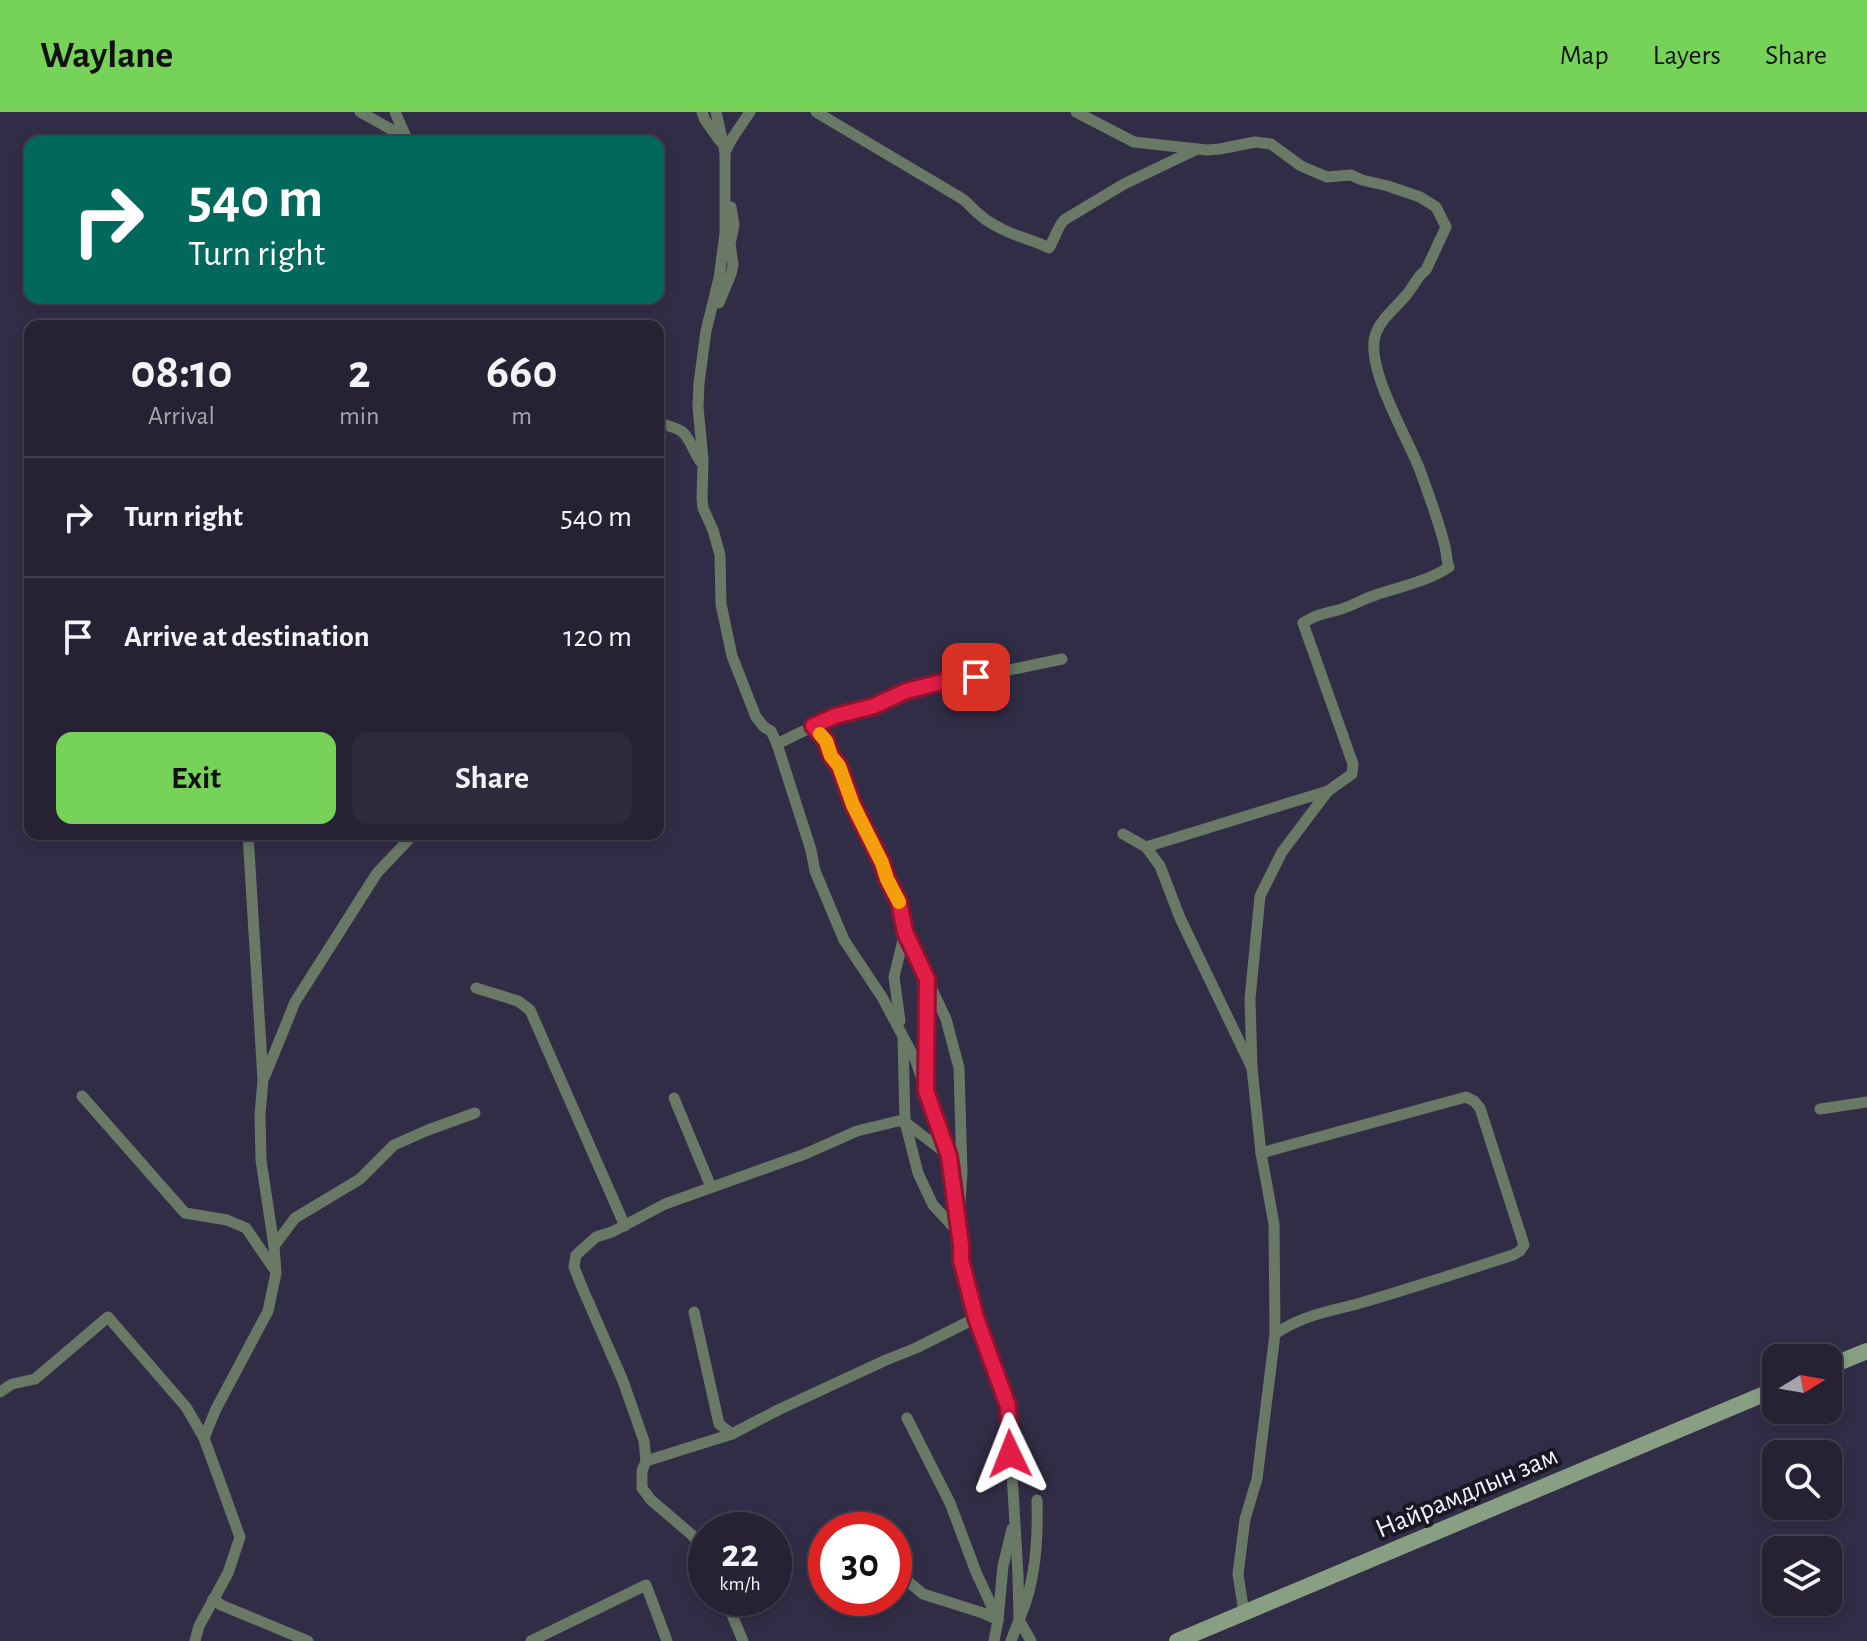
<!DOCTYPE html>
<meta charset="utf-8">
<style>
:root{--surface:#262234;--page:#2e2a3c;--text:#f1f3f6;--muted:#a4a4ac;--line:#423f4f;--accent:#77d259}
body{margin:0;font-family:"Alegreya Sans",sans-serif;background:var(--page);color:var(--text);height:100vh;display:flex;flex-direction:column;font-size:30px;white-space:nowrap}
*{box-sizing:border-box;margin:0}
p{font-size:26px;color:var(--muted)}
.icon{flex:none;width:44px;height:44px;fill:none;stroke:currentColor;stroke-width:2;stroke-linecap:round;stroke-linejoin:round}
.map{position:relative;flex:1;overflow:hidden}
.side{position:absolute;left:24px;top:208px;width:640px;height:520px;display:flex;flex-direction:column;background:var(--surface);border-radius:16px;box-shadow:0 4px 12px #0003,0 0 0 2px var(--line)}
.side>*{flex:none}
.guide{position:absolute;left:24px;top:24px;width:640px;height:168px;border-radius:16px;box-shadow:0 4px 12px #0003,0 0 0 2px var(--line);background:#00695c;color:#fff;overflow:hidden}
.needle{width:52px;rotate:79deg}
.tools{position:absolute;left:1762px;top:1232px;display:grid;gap:16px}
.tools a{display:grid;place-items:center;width:80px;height:80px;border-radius:16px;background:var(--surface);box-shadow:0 4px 12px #0003,0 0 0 2px var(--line);font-size:40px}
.speed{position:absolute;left:688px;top:1400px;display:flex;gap:16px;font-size:40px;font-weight:700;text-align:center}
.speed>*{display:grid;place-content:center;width:104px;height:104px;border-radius:50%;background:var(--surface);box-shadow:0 4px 12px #0003,0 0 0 2px var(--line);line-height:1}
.speed small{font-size:20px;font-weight:400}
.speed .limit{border:12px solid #d22;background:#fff;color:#111}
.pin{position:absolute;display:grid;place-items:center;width:68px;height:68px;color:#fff;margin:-34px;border-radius:16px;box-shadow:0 4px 12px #0006}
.me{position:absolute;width:88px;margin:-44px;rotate:358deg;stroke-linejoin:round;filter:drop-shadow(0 0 6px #0008)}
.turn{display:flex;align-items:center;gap:28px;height:168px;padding:0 32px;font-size:36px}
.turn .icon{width:104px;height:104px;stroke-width:2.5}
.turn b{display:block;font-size:56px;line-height:68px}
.eta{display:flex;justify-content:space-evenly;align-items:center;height:136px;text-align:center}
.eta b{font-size:48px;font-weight:700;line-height:56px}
.cta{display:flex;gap:16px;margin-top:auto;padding:16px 32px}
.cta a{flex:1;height:92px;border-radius:16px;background:var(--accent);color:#111;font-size:32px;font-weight:700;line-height:92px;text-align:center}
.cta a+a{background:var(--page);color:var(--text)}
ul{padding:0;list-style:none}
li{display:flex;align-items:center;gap:24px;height:120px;padding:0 32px;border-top:2px solid var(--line)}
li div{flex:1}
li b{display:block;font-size:30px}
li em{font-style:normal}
header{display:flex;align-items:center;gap:48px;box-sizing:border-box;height:112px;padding:0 40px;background:var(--accent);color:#111}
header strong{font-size:38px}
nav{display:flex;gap:44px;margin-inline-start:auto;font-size:28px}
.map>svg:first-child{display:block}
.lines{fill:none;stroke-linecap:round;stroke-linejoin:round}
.street{stroke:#6a7866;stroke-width:11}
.secondary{stroke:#899f83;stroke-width:16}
.route-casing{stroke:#92132f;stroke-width:20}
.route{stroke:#e11d48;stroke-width:14}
.slow{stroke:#f59e0b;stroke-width:14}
.labels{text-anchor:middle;stroke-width:8;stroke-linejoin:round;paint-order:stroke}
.street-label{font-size:28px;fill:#f3f2ff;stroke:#191723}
</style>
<header>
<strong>Waylane</strong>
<nav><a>Map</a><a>Layers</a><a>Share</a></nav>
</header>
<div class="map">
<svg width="1867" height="1529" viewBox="0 0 1867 1529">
<rect width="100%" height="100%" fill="#322d46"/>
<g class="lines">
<g class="street">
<path d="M 360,0 L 414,30"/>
<path d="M 395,0 L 406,25"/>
<path d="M 702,0 L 705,8 L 720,29"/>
<path d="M 716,0 L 725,40 L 725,122 L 719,166 L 706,219 L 699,271 L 698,295 L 703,348 L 702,387 L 703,396 L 713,418 L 720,443 L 721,492 L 732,544 L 756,605 L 764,615 L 771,619 L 777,632 L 811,738 L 815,759 L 844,828 L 882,885 L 915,947 L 949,1044 L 961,1133 L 961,1148 L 976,1206 L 1008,1294 L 1018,1463 L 1019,1508 L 1011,1529"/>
<path d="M 816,0 L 961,86 C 969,91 973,98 980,103 C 986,109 994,113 1002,117 C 1017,125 1034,128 1049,136 C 1055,126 1057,116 1064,108 L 1124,72 L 1195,38"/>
<path d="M 1076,0 L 1134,30 L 1207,38 L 1220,37 L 1255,30 L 1271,32 L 1301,54 L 1327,65 L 1351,63 L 1362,68 L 1388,74 L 1420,85 L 1436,95 L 1446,115 L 1426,158 C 1417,164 1414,174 1407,182 C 1396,196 1383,204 1376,221 C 1363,254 1409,327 1421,361 C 1429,384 1438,407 1444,431 C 1447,440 1446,448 1449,455 C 1427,470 1398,475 1373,484 C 1361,488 1350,495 1338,498 C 1322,502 1318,502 1303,511 L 1353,652 L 1352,662 L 1328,679 L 1282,740 L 1260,784 L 1250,887 L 1252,956"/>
<path d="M 725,40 L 733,25 L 750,0"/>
<path d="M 719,191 L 731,162 L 733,153 L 730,132 L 734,113 L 731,95"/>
<path d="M 658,311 C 692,319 684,323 700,349"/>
<path d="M 813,614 L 826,629 L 831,644 L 839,654 L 853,693 L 882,751 L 887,767 L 899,790 L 905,820 L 894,865 L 900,909"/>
<path d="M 777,632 L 828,607 L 874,594 L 906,579 L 962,565 L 976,565 L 1062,547"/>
<path d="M 1123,722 L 1146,735 L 1160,754 L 1180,806 L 1252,956 L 1261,1041 L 1274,1112 L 1275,1222 L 1257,1367 L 1245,1407 L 1238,1462 L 1244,1501"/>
<path d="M 1146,735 L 1328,679"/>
<path d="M 905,820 L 946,907 L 959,956 L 962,1060 L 960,1091"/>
<path d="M 476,876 L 518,889 L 530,898 L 625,1114"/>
<path d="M 903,926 L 905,1010 L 918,1061 L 933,1093 L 959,1121"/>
<path d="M 265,964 L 295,890 L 377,761 L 414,722"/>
<path d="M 926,970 L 927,871"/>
<path d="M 82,984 L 185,1101 L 227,1108 L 246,1116 L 274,1157"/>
<path d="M 674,986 L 711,1075"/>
<path d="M 1820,997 L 1867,990"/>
<path d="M 1261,1041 L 1466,985 L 1474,989 L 1480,996 L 1524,1133 L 1520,1139 L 1513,1143 C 1461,1160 1409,1177 1357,1192 C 1326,1200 1301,1204 1275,1222"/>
<path d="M 274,1134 L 295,1106 L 360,1067 L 394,1033 L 428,1018 L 475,1001"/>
<path d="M 694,1200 L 719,1312 L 732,1322"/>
<path d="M 0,1280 L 12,1272 L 35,1267 L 108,1205 L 186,1295 L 204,1326"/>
<path d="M 907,1306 L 950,1391 L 976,1460 L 998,1508"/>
<path d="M 646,1349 L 732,1322 L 778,1298 L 886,1248 L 916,1236 L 976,1206"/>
<path d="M 706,1442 L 692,1423 L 651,1388 L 642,1376 L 642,1359 L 646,1349 L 644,1329 L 623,1269 L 581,1173 L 574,1155 L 576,1143 L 596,1125 L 612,1120 L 665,1092 L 805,1042 L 857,1019 L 898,1009 L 905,1010 L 948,1043"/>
<path d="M 894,1458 L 923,1482 L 983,1501 L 998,1508"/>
<path d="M 725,1486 L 743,1529"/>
<path d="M 213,1487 L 221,1493 L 308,1529"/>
<path d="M 195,1529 L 199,1514 L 228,1461 L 240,1425 L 204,1326 L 216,1297 L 268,1199 L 276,1161 L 274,1134 L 261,1048 L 260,1003 L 263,968 L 248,722"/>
<path d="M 531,1529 L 646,1473 L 667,1529"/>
<path d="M 994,1529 L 998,1508 L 1003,1454 L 1012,1417"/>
<path d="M 1031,1529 L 1019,1508 C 1036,1470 1038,1428 1037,1388"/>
</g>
<g class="secondary">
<path d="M 1828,1255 L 1867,1239"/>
<path d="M 1177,1529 L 1776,1277"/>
</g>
</g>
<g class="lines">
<defs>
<path id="route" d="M 976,565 L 962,565 L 906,579 L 874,594 L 835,604 L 813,614 L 826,629 L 831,644 L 839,654 L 853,693 L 882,751 L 887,767 L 899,790 L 905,820 L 927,867 L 926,979 L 949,1044 L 961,1133 L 961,1148 L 976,1206 L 1008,1294 L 1010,1342"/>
</defs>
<use href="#route" class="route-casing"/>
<use href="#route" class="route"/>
<path class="slow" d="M 820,622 L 826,629 L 831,644 L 839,654 L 853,693 L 882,751 L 887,767 L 899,790"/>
</g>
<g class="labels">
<g class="street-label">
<text transform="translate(1466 1379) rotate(-23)" y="10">Найрамдлын зам</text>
</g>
</g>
</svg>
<div class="tools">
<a><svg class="needle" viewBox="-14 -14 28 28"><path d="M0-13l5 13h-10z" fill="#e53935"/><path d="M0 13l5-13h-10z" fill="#a4a4ac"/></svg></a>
<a><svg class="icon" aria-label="search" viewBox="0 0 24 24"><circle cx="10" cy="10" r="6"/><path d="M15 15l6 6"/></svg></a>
<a><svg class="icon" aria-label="layers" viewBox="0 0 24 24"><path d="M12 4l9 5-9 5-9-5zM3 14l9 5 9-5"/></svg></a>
</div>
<div class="speed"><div>22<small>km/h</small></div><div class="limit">30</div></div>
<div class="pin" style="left:976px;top:565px;background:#d93025"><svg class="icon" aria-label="arrive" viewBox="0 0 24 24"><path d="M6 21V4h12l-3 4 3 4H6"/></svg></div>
<svg class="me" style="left:1010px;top:1342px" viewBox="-20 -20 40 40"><path d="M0-17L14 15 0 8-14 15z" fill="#e11d48" stroke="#fff" stroke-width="4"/></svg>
<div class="guide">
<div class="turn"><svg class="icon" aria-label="right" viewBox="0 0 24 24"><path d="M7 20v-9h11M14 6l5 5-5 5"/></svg><div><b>540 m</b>Turn right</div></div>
</div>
<section class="side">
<div class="eta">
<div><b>08:10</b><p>Arrival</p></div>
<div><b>2</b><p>min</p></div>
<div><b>660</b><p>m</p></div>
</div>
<ul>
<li><svg class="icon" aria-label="right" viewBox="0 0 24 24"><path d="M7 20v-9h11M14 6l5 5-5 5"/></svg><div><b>Turn right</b></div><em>540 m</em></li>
<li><svg class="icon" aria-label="arrive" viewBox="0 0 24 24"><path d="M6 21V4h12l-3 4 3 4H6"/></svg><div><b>Arrive at destination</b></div><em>120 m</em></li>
</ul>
<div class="cta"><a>Exit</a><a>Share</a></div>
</section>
</div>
